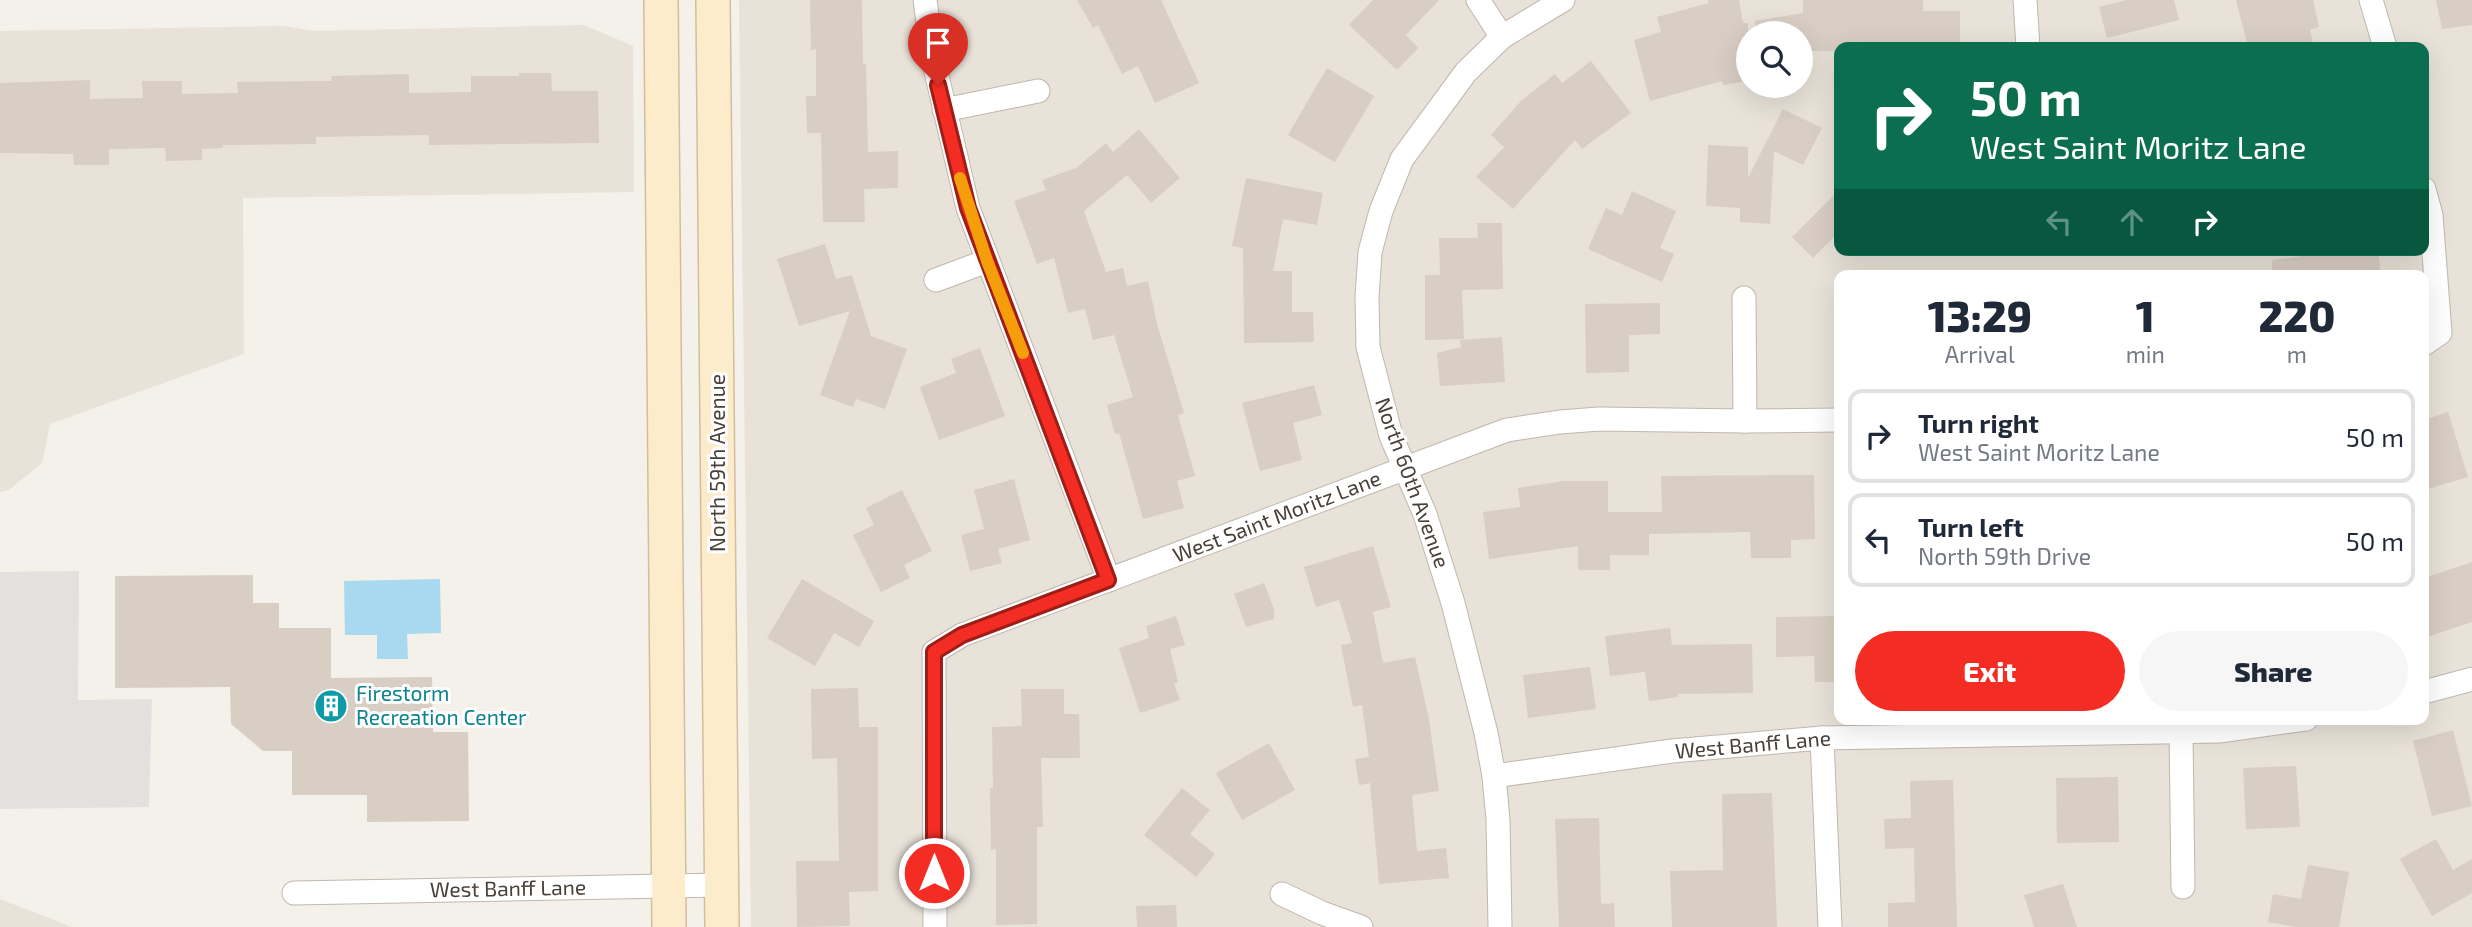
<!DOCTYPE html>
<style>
:root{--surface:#fff;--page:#f6f6f7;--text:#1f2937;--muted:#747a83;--line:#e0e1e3;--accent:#f32d23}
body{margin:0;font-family:"Exo 2",sans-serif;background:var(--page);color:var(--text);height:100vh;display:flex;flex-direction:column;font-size:26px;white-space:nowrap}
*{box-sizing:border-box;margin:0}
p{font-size:23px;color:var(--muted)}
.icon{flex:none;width:38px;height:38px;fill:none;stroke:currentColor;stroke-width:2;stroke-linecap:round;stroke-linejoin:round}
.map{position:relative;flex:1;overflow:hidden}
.side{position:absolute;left:1834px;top:270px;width:595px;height:455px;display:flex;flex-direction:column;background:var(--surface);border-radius:14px;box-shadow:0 7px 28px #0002}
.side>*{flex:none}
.hud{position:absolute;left:1834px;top:42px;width:595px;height:214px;border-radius:14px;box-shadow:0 7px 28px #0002;background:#0b6e4f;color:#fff;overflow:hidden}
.controls{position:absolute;left:1736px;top:21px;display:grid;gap:14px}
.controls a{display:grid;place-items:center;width:77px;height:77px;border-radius:50%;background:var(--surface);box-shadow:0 7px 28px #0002;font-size:35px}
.pin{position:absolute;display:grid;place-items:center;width:60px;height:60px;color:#fff;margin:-72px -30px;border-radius:50% 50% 50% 0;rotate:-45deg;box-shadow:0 0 7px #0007}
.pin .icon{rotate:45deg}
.me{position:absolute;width:77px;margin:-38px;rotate:0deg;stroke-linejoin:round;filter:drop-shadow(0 0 5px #0008)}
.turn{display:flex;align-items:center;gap:24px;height:147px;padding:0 21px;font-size:32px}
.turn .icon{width:91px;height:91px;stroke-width:2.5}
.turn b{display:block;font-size:49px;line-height:60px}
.lanes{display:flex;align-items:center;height:66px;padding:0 21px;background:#0003;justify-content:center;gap:35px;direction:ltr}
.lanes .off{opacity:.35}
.eta{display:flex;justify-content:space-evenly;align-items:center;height:119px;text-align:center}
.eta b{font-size:42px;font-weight:800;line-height:49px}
.cta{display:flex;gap:14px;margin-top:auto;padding:14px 21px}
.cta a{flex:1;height:80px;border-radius:42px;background:var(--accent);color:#fff;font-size:28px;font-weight:800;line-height:80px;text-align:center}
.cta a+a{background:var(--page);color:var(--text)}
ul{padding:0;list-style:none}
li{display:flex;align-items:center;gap:21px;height:94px;margin:0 14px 10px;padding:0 7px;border:4px solid var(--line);border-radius:14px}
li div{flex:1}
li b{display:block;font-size:26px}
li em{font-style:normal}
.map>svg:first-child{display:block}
.residential{fill:#e8e2d8;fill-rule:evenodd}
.parking{fill:#e3e1de}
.water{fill:#a9d9ee}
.building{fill:#d9cec3}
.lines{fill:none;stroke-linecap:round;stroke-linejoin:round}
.street-casing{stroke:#c0b7ad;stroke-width:25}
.secondary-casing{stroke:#d3be9b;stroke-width:36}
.street{stroke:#fff;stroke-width:23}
.secondary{stroke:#fdeccc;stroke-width:33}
.route-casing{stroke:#9e1d17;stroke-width:18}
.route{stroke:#f32d23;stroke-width:12}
.slow{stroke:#f59e0b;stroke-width:12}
.labels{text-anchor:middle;stroke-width:6;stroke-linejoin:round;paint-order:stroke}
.street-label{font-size:21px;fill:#484038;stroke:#fff}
.culture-label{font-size:21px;fill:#0d838f;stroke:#fff;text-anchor:start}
</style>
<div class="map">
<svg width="2472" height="927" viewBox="0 0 2472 927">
<rect width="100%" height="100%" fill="#f4f0ea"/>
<g class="residential">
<path d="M 739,0 L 2472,0 L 2472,927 L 751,927 ZM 1748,33 L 1801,33 L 1801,86 L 1748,86 ZM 1839,47 L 2424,47 L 2424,250 L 1839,250 ZM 1839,275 L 2424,275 L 2424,719 L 1839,719 Z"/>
<path d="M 584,25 L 633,46 L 634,192 L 243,198 L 244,354 L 50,424 L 42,463 L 9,490 L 0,492 L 0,31 L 283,26 L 316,31 Z"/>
<path d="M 0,899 L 72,927 L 0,927 Z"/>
</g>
<path class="parking" d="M 79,571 L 78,700 L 152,699 L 149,807 L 0,809 L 0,572 Z"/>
<path class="water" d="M 440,579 L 441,633 L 407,634 L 408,659 L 377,659 L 377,635 L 345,635 L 344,581 Z"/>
<g class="building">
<path d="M 810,0 L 862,0 L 863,64 L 866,64 L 868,152 L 898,151 L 898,188 L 864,189 L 865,222 L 823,222 L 821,133 L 807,133 L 806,96 L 816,96 L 816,49 L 811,50 Z"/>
<path d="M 1077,0 L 1161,0 L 1199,83 L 1155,103 L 1138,66 L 1122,74 L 1098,25 L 1093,28 Z"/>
<path d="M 1373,0 L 1439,0 L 1406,35 L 1418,48 L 1397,70 L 1349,25 Z"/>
<path d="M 1708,0 L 1739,0 L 1743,23 L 1748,23 L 1748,81 L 1723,85 L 1722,81 L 1650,101 L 1634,40 L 1661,32 L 1657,17 L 1709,3 Z"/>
<path d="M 1803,0 L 1923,0 L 1923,11 L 1960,11 L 1960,47 L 1839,47 L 1839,51 L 1804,51 L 1803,33 L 1756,33 L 1755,21 L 1803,13 Z"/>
<path d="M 2127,0 L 2174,0 L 2179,20 L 2107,38 L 2099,7 Z"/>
<path d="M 2236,0 L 2313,0 L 2319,27 L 2310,30 L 2314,47 L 2248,47 Z"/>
<path d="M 2436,0 L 2472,0 L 2472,25 L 2442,29 Z"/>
<path d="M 1591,61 L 1631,113 L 1582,149 L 1575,140 L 1513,209 L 1476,177 L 1504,147 L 1491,135 L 1522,100 L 1555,74 L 1562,83 Z"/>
<path d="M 1327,68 L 1374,96 L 1335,162 L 1288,135 Z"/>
<path d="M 519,73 L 551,73 L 552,91 L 598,91 L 599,143 L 429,145 L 429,135 L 316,137 L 316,144 L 223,145 L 223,148 L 202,149 L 202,160 L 166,161 L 165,148 L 109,149 L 109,165 L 74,165 L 73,154 L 0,153 L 0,83 L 90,80 L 90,99 L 143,98 L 142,81 L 182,81 L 182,94 L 238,93 L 237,82 L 332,81 L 331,76 L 409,74 L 409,93 L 471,92 L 471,76 L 519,76 Z"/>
<path d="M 1783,109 L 1822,128 L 1803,165 L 1774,151 L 1770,224 L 1740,222 L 1740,208 L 1706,206 L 1708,145 L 1748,147 L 1748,178 Z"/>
<path d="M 1139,129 L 1180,178 L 1151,203 L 1127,175 L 1084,211 L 1106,272 L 1123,268 L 1127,286 L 1148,281 L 1157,324 L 1184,413 L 1178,415 L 1195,476 L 1177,481 L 1184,508 L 1143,519 L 1119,433 L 1115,434 L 1107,405 L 1133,397 L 1114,335 L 1093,340 L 1085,309 L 1068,313 L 1054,258 L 1037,264 L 1014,201 L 1046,190 L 1042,180 L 1076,168 L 1106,143 L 1113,152 Z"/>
<path d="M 1246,178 L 1323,193 L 1317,225 L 1283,219 L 1273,271 L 1292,271 L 1292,312 L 1313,312 L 1314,342 L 1244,343 L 1243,248 L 1232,246 Z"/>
<path d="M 1839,190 L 1839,232 L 1813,258 L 1792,237 Z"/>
<path d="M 1632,191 L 1676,211 L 1660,248 L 1674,254 L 1662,282 L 1588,249 L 1606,208 L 1622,215 Z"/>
<path d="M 1477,223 L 1502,223 L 1503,289 L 1462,290 L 1464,339 L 1425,340 L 1425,275 L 1440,275 L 1439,238 L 1478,238 Z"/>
<path d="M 825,244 L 836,279 L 852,275 L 871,336 L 907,349 L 885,409 L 856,399 L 853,407 L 820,395 L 850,311 L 799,326 L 777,259 Z"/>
<path d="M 2352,250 L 2378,250 L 2381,275 L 2272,275 L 2272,260 Z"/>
<path d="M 1660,303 L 1660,334 L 1629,335 L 1629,372 L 1586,373 L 1585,304 Z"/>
<path d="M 1502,337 L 1505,382 L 1440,386 L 1437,353 L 1461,347 L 1460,340 Z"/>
<path d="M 980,348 L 1005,416 L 939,440 L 920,387 L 956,373 L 951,359 Z"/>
<path d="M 1314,385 L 1322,415 L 1293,423 L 1302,460 L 1260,471 L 1242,403 Z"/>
<path d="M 2448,412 L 2468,477 L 2424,490 L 2424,420 Z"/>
<path d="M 1814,475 L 1815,539 L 1791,540 L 1791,558 L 1751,558 L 1750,532 L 1649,534 L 1649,555 L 1610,555 L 1610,570 L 1578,570 L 1578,546 L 1489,559 L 1483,512 L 1520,507 L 1518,488 L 1564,481 L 1608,481 L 1608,512 L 1662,512 L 1661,476 Z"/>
<path d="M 1014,479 L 1030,540 L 998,549 L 1002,563 L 970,571 L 961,535 L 984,529 L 974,490 Z"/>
<path d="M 902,490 L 932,551 L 904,565 L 910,578 L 881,592 L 853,535 L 874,525 L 866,508 Z"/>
<path d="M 1373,546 L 1391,607 L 1373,612 L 1383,663 L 1415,657 L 1429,719 L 1439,791 L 1412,795 L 1417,851 L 1446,848 L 1449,878 L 1379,884 L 1370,783 L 1359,785 L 1355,759 L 1369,757 L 1362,705 L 1353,707 L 1341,645 L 1352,643 L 1339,600 L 1316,607 L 1304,567 Z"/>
<path d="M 2472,562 L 2472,622 L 2424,638 L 2424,578 Z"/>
<path d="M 253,575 L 253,603 L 279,603 L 279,628 L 331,628 L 331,678 L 432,677 L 433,732 L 468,732 L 469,821 L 367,822 L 367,795 L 292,795 L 292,751 L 263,751 L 231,724 L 230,687 L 115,688 L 115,576 Z"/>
<path d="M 802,579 L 874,621 L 859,647 L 834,633 L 815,666 L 767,638 Z"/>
<path d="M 1264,583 L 1274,609 L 1274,619 L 1246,627 L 1234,594 Z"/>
<path d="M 1176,616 L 1185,645 L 1170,649 L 1178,682 L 1174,684 L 1180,700 L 1140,713 L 1119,648 L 1149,638 L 1146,626 Z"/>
<path d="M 1838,616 L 1839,682 L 1815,682 L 1814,656 L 1776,657 L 1776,617 Z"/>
<path d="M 1670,628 L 1672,645 L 1752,644 L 1753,693 L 1678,694 L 1678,697 L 1649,701 L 1645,672 L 1610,676 L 1605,636 Z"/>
<path d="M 1590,667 L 1596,709 L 1528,718 L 1523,675 Z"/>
<path d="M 858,688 L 859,727 L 878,727 L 878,891 L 849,892 L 850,926 L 797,927 L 796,861 L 839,861 L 837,758 L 812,759 L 811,689 Z"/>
<path d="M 1021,689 L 1064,689 L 1064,714 L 1079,714 L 1080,758 L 1041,758 L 1043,827 L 1037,827 L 1037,924 L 996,925 L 996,849 L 991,850 L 990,788 L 993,788 L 992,727 L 1022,726 Z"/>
<path d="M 2453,730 L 2472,806 L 2432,816 L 2413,741 Z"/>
<path d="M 1269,743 L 1295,790 L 1242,820 L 1216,773 Z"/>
<path d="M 2296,766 L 2300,827 L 2246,829 L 2243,768 Z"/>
<path d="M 2118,777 L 2119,842 L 2057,843 L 2056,778 Z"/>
<path d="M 1953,780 L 1957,927 L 1888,927 L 1888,903 L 1915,902 L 1914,848 L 1885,849 L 1884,819 L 1911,818 L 1910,781 Z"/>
<path d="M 1182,788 L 1210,810 L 1190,834 L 1215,854 L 1196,877 L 1144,835 Z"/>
<path d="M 1772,793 L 1777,927 L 1672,927 L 1670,871 L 1723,870 L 1722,794 Z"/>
<path d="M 1599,818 L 1601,904 L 1614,903 L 1615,927 L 1559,927 L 1555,819 Z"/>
<path d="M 2436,839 L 2453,870 L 2472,859 L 2472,893 L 2432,916 L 2400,859 Z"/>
<path d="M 2308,865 L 2349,872 L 2339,927 L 2296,927 L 2268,922 L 2273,894 L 2301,899 Z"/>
<path d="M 2063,884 L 2077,927 L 2034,927 L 2024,895 Z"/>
<path d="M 1176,905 L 1177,927 L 1137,927 L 1136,906 Z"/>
</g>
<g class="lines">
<defs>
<g id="street">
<path d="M 925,0 L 933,59 L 968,208 L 1109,580"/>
<path d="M 1478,0 L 1502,37"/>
<path d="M 2025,0 L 2028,47"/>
<path d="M 2371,0 L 2385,47"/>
<path d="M 944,110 L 1038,91"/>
<path d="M 2424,189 L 2431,215 L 2440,333 L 2424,344"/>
<path d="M 936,280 L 987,261"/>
<path d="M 1744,298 L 1745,421"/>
<path d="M 2424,692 L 2472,679"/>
<path d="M 2181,731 L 2183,887"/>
<path d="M 1822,738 L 1830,927"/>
<path d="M 1494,776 L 1672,751 L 1822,738 L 2219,731 L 2306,719"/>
<path d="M 294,893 L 721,885"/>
<path d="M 1282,894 L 1322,913 L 1361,927"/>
<path d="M 935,927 L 934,652 L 962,635 L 1507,430 L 1560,422 L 1599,419 L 1745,421 L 1839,420"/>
<path d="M 1500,927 L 1498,820 L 1494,776 L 1486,733 L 1453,603 L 1425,514 L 1391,436 L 1368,347 L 1367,297 L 1370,252 L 1381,211 L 1402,159 L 1466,72 L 1502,37 L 1563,0"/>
</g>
<g id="secondary">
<path d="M 661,0 L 669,927"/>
<path d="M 713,0 L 722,927"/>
</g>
</defs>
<use href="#street" class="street-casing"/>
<use href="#secondary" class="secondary-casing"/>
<use href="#street" class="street"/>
<use href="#secondary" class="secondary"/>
</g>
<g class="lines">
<defs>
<path id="route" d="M 934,873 L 934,652 L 962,635 L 1108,580 L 968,208 L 938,85"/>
</defs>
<use href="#route" class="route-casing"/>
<use href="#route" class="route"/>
<path class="slow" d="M 960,178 L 987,261 L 1023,353"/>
</g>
<defs>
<symbol id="building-disc" viewBox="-11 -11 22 22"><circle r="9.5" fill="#0f9aa8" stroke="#fff"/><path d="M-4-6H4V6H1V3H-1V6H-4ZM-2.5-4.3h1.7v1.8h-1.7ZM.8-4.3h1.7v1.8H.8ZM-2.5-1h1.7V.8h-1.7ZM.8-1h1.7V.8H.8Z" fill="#fff"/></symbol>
</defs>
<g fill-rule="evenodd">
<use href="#building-disc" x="312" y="687" width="38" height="38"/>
</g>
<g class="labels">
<g class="street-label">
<text transform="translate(718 463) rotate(-90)" y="7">North 59th Avenue</text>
<text transform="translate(1412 483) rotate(70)" y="7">North 60th Avenue</text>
<text transform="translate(1277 517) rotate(-21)" y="7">West Saint Moritz Lane</text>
<text transform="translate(1753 745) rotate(-5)" y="7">West Banff Lane</text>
<text transform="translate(508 889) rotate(-1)" y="7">West Banff Lane</text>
</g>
<g class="culture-label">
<text x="356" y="701">Firestorm<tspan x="356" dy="24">Recreation Center</tspan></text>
</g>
</g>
</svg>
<div class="controls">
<a><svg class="icon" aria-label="search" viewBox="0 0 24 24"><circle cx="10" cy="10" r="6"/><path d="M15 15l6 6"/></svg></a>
</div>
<div class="pin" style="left:938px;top:85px;background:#d93025"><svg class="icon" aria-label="arrive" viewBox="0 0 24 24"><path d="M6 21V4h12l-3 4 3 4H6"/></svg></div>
<svg class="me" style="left:934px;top:873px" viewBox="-20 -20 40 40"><circle r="17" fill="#f32d23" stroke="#fff" stroke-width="3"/><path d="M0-11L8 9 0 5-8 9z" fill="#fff"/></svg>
<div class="hud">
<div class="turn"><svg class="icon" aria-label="right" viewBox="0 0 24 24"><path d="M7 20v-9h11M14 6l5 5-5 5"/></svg><div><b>50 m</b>West Saint Moritz Lane</div></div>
<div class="lanes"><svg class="icon off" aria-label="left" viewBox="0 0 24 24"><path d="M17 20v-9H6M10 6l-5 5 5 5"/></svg><svg class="icon off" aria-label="ahead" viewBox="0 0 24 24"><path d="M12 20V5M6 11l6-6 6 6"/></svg><svg class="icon" aria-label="right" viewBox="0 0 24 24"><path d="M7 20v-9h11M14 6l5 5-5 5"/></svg></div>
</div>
<section class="side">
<div class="eta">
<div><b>13:29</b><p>Arrival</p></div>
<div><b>1</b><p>min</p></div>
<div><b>220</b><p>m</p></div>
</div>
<ul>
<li><svg class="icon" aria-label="right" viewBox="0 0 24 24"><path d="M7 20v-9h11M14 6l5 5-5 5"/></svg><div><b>Turn right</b><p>West Saint Moritz Lane</p></div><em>50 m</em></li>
<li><svg class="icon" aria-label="left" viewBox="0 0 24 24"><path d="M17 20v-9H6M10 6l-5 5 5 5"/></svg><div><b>Turn left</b><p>North 59th Drive</p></div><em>50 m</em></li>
</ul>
<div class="cta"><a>Exit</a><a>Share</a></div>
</section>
</div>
